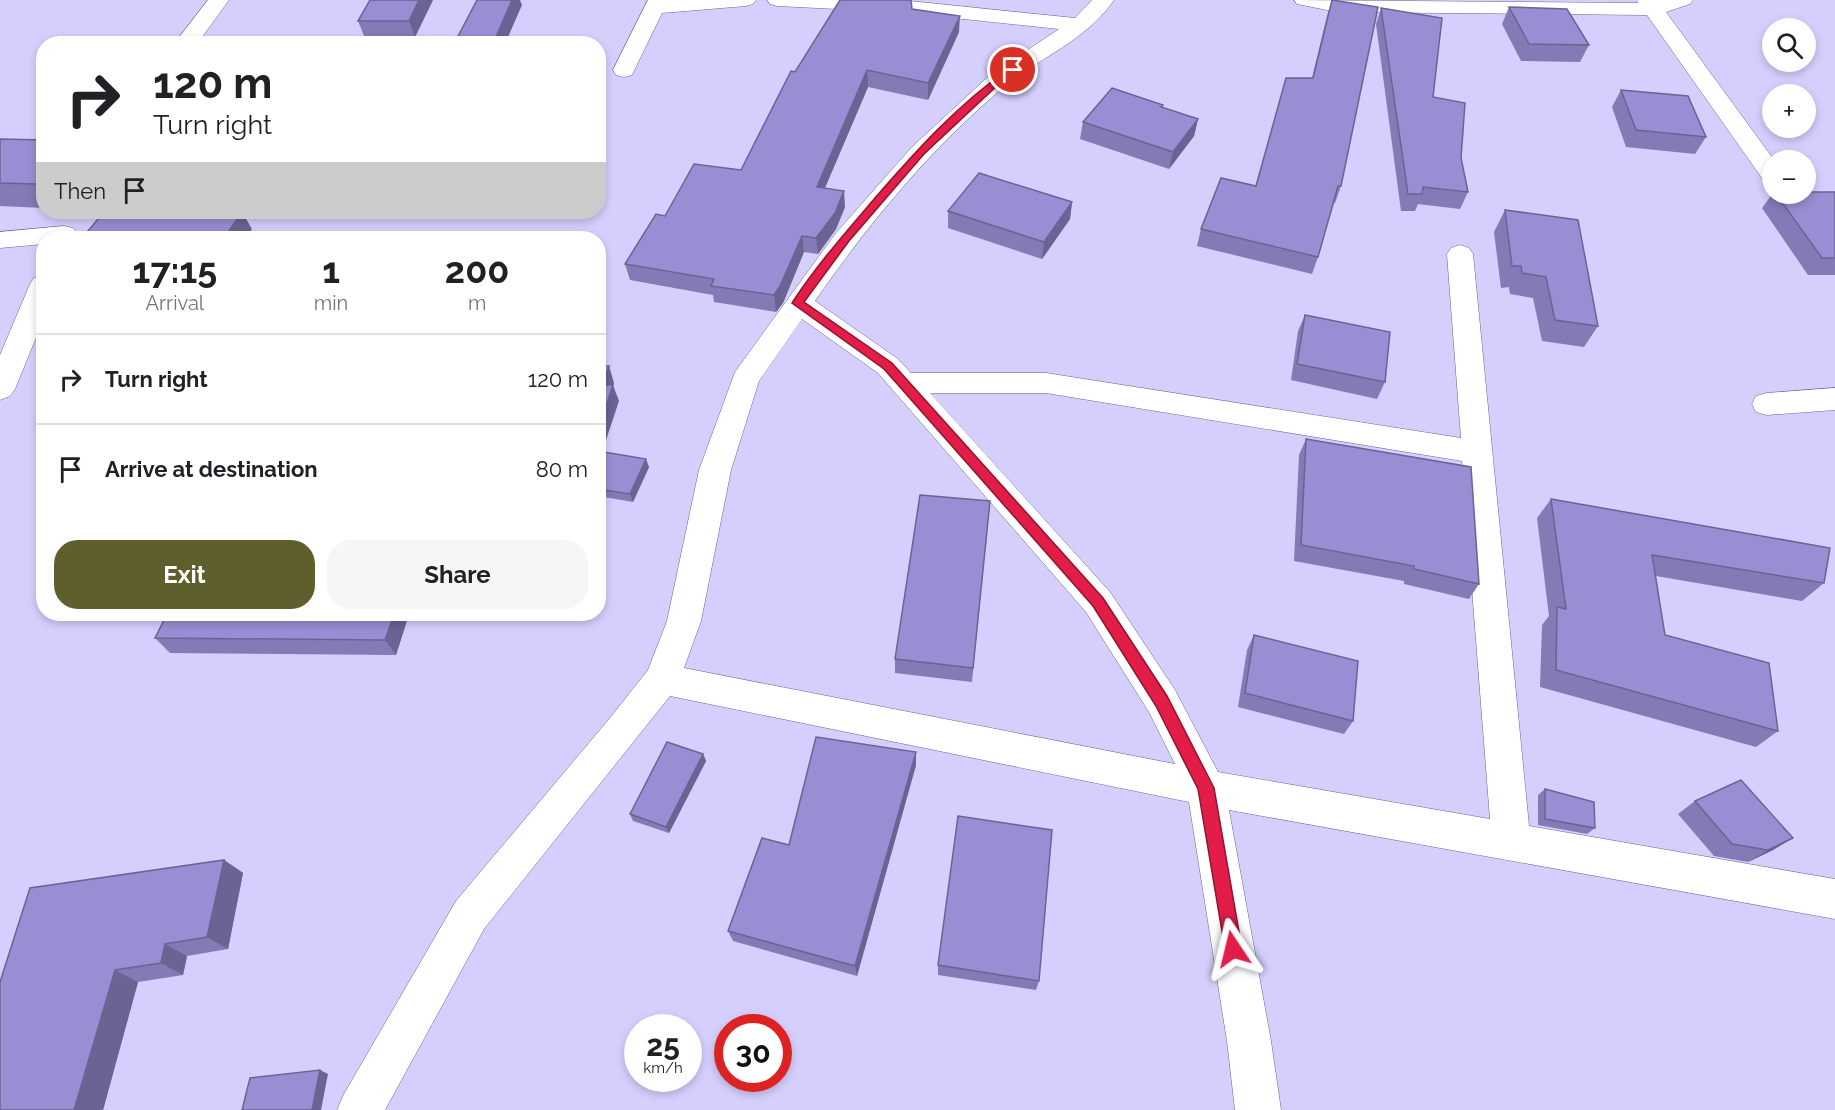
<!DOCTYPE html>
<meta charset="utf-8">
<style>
:root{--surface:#fff;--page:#f6f6f6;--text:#202124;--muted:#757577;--line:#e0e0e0;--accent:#5e5f2c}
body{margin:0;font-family:Raleway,sans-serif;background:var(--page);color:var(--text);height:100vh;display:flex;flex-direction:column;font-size:22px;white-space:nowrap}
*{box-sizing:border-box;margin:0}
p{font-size:20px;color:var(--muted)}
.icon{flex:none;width:33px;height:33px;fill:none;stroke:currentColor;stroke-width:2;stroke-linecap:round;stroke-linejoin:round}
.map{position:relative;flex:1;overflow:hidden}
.sheet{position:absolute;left:36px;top:231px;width:570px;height:390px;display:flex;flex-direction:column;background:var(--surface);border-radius:24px;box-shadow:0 3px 9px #0003}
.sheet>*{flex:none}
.banner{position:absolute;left:36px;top:36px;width:570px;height:183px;border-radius:24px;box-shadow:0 3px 9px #0003;background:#fff;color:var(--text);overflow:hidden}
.tools{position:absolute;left:1762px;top:18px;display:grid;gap:12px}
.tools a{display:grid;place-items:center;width:54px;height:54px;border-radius:50%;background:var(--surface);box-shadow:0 3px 9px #0003;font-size:30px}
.speed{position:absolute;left:624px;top:1014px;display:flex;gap:12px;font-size:30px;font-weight:700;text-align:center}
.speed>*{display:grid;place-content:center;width:78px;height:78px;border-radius:50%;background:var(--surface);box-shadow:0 3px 9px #0003;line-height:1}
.speed small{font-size:15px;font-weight:400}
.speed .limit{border:9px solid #d22;background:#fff;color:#111}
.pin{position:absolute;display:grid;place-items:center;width:51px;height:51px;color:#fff;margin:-26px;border:3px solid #fff;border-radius:50%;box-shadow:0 2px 6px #0007}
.me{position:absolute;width:66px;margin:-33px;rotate:350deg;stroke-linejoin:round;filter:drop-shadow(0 0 4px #0008)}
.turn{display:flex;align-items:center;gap:21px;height:126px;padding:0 18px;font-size:27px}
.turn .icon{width:78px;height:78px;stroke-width:2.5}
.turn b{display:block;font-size:42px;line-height:51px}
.then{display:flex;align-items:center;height:57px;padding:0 18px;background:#0003;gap:12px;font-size:22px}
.eta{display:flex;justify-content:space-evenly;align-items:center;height:102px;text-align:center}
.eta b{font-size:36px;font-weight:700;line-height:42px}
.cta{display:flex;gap:12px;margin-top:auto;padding:12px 18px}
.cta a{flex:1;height:69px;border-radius:24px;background:var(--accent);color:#fff;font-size:24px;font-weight:700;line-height:69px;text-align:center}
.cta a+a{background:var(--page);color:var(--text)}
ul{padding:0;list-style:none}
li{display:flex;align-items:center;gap:18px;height:90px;padding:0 18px;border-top:2px solid var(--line)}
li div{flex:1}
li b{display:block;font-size:22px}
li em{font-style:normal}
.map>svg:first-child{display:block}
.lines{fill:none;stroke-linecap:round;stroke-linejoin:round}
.minor-casing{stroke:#6a6295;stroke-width:1}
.minor{fill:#fff;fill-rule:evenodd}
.wall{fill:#847ab5}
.shaded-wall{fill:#6b6394}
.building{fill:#998ed3;stroke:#6b6394;stroke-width:1.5}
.route{fill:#e11d48;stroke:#92132f;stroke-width:1.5}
</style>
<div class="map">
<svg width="1835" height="1110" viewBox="0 0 1835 1110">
<rect width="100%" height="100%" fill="#d4cffd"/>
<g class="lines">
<defs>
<g id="minor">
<path d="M 208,0 L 229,0 L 197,44 L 174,44 Z"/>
<path d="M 648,0 L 756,0 L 753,4 L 746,6 L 662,13 L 632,75 L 624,77 L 616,75 L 613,70 Z"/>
<path d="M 767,0 L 900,0 L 1075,18 L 1092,0 L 1114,0 C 1087,40 1040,57 1004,87 C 931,148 869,223 815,301 L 898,359 L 911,373 L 1046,373 L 1461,438 L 1447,254 L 1451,248 L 1460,245 L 1469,248 L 1473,254 L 1529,826 L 1835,879 L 1835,919 L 1229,810 L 1271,1041 L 1281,1110 L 1235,1110 L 1227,1041 L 1189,802 L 670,696 L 484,929 L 385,1110 L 337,1110 L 344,1094 L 456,901 L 610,718 L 648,670 L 667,621 L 699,470 L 735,372 L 836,233 L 912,147 L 989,76 L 1059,29 L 897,12 L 777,6 L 770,4 ZM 802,319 L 878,373 L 1086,612 L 1149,712 L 1175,764 L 684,668 L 701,621 L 731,470 L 759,381 ZM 930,393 L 1046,393 L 1462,461 L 1490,819 L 1218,772 L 1175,690 L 1110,592 Z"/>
<path d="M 1294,0 L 1638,3 L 1637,0 L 1693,0 L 1690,4 L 1666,12 L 1774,160 L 1773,183 L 1764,181 L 1647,15 L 1337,12 L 1297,4 Z"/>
<path d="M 64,226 L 73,228 L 77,234 L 74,238 L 44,238 L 44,244 L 0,248 L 0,232 Z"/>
<path d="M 44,275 L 44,318 L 15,389 L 10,396 L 0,400 L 0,355 L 30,284 L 34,278 Z"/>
<path d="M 1835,388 L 1835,410 L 1767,415 L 1756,412 L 1752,404 L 1756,396 L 1767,393 Z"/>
</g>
</defs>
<use href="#minor" class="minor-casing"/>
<use href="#minor" class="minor"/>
</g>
<g class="wall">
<path d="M 433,0 L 415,37 L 365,38 L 358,21 Z"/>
<path d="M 1332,0 L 1341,186 L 1335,203 L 1334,203 L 1318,257 L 1312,274 L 1197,246 L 1201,229 L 1256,186 L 1312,78 L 1327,16 Z"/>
<path d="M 1509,7 L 1589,45 L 1580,62 L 1521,61 L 1502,24 Z"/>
<path d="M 1381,8 L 1433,97 L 1461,158 L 1468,192 L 1460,209 L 1418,204 L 1415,211 L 1401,211 L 1376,24 Z"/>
<path d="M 912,9 L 959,32 L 928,100 L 868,87 L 825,188 L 845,207 L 836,229 L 818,254 L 804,252 L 783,303 L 776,312 L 714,302 L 713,295 L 630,280 L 625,264 L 665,216 L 741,170 L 795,72 Z"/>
<path d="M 1621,90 L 1706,137 L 1695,154 L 1626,147 L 1612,107 Z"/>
<path d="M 1163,105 L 1163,108 L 1198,119 L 1194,136 L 1169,169 L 1080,139 L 1083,122 Z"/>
<path d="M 0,139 L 44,140 L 44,208 L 0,206 Z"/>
<path d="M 1835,192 L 1835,275 L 1808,275 L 1762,208 L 1773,193 L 1773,194 L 1806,194 Z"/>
<path d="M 1072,202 L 1070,219 L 1042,259 L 948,228 L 948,211 Z"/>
<path d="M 1505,210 L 1598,326 L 1584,347 L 1542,341 L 1533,298 L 1510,294 L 1509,287 L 1501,288 L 1494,232 Z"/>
<path d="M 1305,315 L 1385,382 L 1377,399 L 1291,380 L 1298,331 Z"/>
<path d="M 1306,439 L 1479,584 L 1469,599 L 1404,584 L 1404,581 L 1294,561 L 1299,455 Z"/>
<path d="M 598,464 L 649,467 L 633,502 L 598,496 Z"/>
<path d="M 1551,499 L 1824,583 L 1802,601 L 1656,576 L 1665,635 L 1778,731 L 1756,747 L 1540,687 L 1542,625 L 1549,616 L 1537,518 Z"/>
<path d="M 990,501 L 972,682 L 895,673 L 895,659 Z"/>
<path d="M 167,614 L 409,614 L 396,655 L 170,653 L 155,638 Z"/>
<path d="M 1254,635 L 1353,721 L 1344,734 L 1238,707 L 1247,650 Z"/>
<path d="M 703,754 L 706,761 L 669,833 L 633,821 L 630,814 Z"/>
<path d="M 916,765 L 857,976 L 733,941 L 728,931 Z"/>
<path d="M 1545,789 L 1595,828 L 1587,834 L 1538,825 L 1538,795 Z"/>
<path d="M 1695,801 L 1793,838 L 1773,850 L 1748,862 L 1714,856 L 1678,814 Z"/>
<path d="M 224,860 L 243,873 L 228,949 L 187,956 L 183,975 L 138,982 L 103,1110 L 0,1110 L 0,982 Z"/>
<path d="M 938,965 L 1039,981 L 1036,990 L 938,975 Z"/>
</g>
<g class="shaded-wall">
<path d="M 419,0 L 433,0 L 415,37 L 409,21 Z"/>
<path d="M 512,0 L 520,0 L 522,5 L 505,44 L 493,44 Z"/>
<path d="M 960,16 L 959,32 L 928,100 L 928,83 Z"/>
<path d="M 867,70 L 868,87 L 818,204 L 817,187 Z"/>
<path d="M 1198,119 L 1194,136 L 1169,169 L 1173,152 Z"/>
<path d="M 44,177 L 44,193 L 37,184 Z"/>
<path d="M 844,191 L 845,207 L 836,229 L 818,254 L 816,238 Z"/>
<path d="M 1072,202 L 1070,219 L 1042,259 L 1044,242 Z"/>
<path d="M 242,212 L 252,229 L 246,238 L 224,238 Z"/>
<path d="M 802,236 L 804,252 L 783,303 L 776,312 L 774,295 Z"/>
<path d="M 609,366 L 614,383 L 607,401 L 602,385 Z"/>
<path d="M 613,385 L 619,401 L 601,455 L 598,447 L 598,430 Z"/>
<path d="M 646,459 L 649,467 L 633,502 L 630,494 Z"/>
<path d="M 394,614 L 409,614 L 396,655 L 385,640 Z"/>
<path d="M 916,752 L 916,765 L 857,976 L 855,966 Z"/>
<path d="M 703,754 L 706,761 L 669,833 L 666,827 Z"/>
<path d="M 1793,838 L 1773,850 L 1748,862 L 1768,850 Z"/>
<path d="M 224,860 L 243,873 L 228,949 L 207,937 Z"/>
<path d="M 165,944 L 187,956 L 183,975 L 161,963 Z"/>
<path d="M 115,970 L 138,982 L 103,1110 L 74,1110 Z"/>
<path d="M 320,1070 L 328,1074 L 321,1110 L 312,1110 Z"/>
</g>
<g class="building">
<path d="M 370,0 L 419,0 L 409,21 L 358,21 Z"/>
<path d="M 477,0 L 512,0 L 493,44 L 454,44 Z"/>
<path d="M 840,0 L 911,0 L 912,9 L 960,16 L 928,83 L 867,70 L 817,187 L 844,191 L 835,213 L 816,238 L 802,236 L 780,286 L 774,295 L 711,286 L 714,279 L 625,264 L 656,214 L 665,216 L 694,164 L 741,170 L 791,71 L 795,72 Z"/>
<path d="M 1332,0 L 1378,7 L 1341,186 L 1338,186 L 1318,257 L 1201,229 L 1221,178 L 1256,186 L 1286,78 L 1313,78 Z"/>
<path d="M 1509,7 L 1567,9 L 1589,45 L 1529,44 Z"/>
<path d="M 1381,8 L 1442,18 L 1433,97 L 1465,103 L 1461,158 L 1468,192 L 1423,187 L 1422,194 L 1408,194 Z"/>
<path d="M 1112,88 L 1163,105 L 1161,107 L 1198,119 L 1173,152 L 1083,122 Z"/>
<path d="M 1621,90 L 1688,96 L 1706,137 L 1636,130 Z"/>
<path d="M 0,139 L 44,140 L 44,177 L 37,184 L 0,183 Z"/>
<path d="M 979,173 L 1072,202 L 1044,242 L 948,211 Z"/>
<path d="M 1806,192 L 1835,192 L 1835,258 L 1822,258 L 1776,194 L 1806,194 Z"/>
<path d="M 1505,210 L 1578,220 L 1598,326 L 1555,320 L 1546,277 L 1522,273 L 1521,266 L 1512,266 Z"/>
<path d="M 104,212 L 242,212 L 224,238 L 82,238 Z"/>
<path d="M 256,236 L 291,238 L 254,238 Z"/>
<path d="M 1305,315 L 1390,332 L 1385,382 L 1297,364 Z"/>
<path d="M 598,366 L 609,366 L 602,385 L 613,385 L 598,430 Z"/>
<path d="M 1306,439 L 1471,467 L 1479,584 L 1414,569 L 1414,566 L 1301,545 Z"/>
<path d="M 604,452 L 646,459 L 630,494 L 598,489 L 598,464 Z"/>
<path d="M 920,495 L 990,501 L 973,668 L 895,659 Z"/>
<path d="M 1551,499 L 1830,548 L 1824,583 L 1652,555 L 1665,635 L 1769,663 L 1778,731 L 1556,670 L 1557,607 L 1566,609 Z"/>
<path d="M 167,614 L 394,614 L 385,640 L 155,638 Z"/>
<path d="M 1254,635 L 1358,661 L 1353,721 L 1245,693 Z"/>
<path d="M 816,737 L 916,752 L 855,966 L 728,931 L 762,838 L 789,845 Z"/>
<path d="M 667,742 L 703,754 L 666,827 L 630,814 Z"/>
<path d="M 1741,780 L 1793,838 L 1768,850 L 1732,844 L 1695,801 Z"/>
<path d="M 1545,789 L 1594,802 L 1595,828 L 1545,819 Z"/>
<path d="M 958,816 L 1052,830 L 1039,981 L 938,965 Z"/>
<path d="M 224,860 L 207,937 L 165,944 L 161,963 L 115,970 L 74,1110 L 0,1110 L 0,982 L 30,888 Z"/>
<path d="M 320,1070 L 312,1110 L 242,1110 L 250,1078 Z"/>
</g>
<path class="route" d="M 1010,68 L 1018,70 L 1000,83 L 924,154 L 849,241 L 804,302 L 892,363 L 1103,598 L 1167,696 L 1214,788 L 1242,949 L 1240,955 L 1233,958 L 1227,955 L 1225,949 L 1198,789 L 1156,706 L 1093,606 L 884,369 L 792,303 C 816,266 846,232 875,198 C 915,152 959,103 1010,68 Z"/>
</svg>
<div class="tools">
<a><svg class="icon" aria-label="search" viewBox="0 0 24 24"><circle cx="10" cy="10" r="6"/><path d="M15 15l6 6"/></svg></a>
<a>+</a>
<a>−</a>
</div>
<div class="speed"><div>25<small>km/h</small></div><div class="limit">30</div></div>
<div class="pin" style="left:1013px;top:70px;background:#d93025"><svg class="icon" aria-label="arrive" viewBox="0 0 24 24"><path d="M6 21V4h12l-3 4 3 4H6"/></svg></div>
<svg class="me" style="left:1233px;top:949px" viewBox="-20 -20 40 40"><path d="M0-17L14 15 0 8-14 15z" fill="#e11d48" stroke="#fff" stroke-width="4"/></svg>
<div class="banner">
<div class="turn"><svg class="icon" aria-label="right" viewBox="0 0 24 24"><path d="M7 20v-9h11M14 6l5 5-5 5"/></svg><div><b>120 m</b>Turn right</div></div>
<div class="then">Then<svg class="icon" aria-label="arrive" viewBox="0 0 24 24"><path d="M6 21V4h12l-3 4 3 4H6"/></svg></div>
</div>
<section class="sheet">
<div class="eta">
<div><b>17:15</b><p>Arrival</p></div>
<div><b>1</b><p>min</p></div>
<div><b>200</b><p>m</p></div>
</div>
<ul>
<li><svg class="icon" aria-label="right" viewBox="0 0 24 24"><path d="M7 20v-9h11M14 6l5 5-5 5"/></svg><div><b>Turn right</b></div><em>120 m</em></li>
<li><svg class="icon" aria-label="arrive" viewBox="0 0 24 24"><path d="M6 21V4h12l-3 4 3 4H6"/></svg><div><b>Arrive at destination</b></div><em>80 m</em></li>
</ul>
<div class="cta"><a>Exit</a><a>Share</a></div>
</section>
</div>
